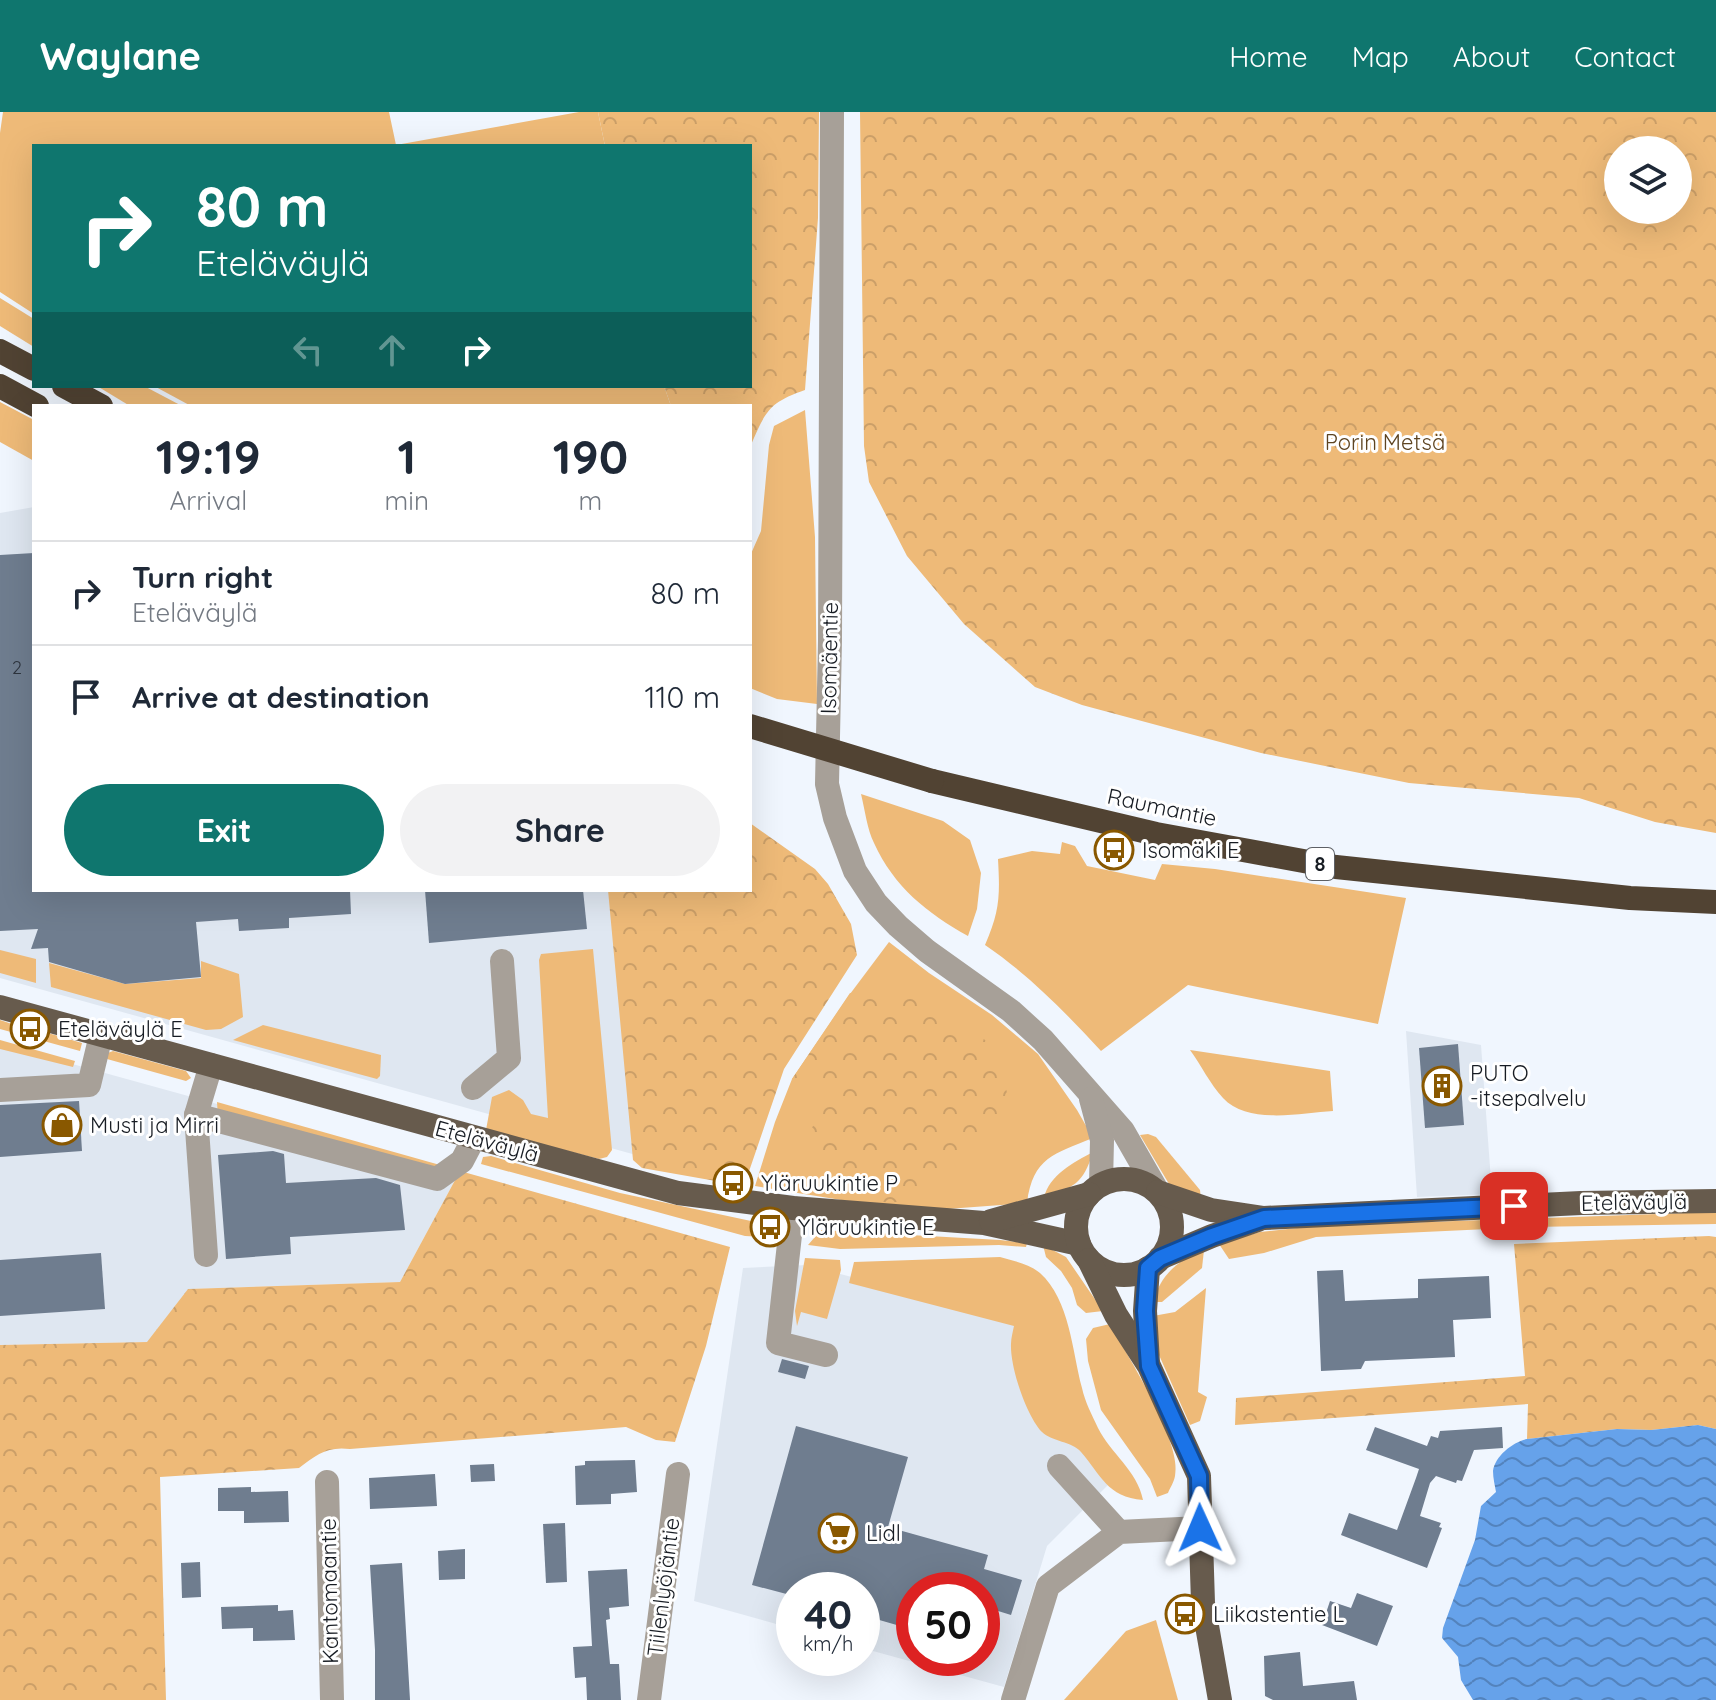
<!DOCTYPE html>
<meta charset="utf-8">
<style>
:root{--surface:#fff;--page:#f2f2f3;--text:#1f2937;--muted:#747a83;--line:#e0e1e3;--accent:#0f766e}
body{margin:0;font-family:Quicksand,sans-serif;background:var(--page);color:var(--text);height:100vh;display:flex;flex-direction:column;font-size:30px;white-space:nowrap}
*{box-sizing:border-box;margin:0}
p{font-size:26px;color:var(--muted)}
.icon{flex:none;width:44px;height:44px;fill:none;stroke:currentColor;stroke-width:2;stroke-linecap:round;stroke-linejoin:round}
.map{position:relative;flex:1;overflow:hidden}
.details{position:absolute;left:32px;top:292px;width:720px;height:488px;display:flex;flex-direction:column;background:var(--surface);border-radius:0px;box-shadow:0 8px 32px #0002}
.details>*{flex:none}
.hud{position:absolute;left:32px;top:32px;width:720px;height:244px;border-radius:0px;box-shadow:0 8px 32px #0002;background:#0f766e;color:#fff;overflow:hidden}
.controls{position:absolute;left:1604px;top:24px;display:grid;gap:16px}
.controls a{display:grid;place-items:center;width:88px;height:88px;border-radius:50%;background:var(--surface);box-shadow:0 8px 32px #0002;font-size:40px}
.speed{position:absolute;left:776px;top:1460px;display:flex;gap:16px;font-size:40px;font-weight:700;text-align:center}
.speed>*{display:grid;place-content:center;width:104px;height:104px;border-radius:50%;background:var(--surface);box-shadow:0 8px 32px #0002;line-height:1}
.speed small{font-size:20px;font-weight:400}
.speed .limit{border:12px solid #d22;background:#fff;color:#111}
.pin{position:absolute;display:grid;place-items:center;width:68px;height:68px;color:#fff;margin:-34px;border-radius:16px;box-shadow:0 4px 12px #0006}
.me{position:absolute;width:88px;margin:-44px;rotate:359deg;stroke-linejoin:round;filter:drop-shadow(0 0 6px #0008)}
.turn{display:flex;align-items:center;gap:28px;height:168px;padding:0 32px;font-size:36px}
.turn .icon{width:104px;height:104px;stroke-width:2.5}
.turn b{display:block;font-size:56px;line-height:68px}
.lanes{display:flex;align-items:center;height:76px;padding:0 32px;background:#0003;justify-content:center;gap:40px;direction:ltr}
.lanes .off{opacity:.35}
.eta{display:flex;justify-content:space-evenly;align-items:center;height:136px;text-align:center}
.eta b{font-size:48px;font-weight:700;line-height:56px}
.action{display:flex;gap:16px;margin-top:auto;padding:16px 32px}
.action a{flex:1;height:92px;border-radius:48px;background:var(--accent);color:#fff;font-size:32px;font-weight:700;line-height:92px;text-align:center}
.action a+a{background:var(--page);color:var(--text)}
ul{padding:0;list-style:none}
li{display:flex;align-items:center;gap:24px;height:104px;padding:0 32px;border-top:2px solid var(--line)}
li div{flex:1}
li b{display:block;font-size:30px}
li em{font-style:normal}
header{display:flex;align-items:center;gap:48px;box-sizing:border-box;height:112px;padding:0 40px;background:var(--accent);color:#fff}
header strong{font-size:38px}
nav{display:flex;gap:44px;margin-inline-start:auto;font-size:28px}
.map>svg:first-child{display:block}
.built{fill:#dfe7f1;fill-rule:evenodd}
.grass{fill:#eeba78}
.forest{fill:url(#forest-crowns);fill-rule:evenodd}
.water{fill:url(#water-waves)}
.building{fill:#6f7d8f}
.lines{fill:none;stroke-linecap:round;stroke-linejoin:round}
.minor{stroke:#a7a098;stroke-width:24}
.major{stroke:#675b4d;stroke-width:24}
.highway{stroke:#514333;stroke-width:24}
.highway-bridge{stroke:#514333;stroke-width:24}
.route-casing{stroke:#114b97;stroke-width:20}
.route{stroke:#1a73e8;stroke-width:14}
.labels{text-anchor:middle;stroke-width:6;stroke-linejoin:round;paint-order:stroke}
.number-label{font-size:18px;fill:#2d343e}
.shield{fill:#fff;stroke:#5d6065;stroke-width:2}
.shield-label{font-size:20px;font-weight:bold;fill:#171c23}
.park-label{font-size:22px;fill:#5e4421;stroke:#fff}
.street-label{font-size:22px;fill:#171c23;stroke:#fff}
.poi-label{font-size:22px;fill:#171c23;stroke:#fff;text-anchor:start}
</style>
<header>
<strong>Waylane</strong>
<nav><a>Home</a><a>Map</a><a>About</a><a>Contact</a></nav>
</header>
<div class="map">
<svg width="1716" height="1588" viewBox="0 0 1716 1588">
<defs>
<pattern id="forest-crowns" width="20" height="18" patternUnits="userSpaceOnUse" patternTransform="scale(2)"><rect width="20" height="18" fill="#eeba78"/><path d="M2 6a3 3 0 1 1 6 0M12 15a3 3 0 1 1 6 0" fill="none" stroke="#cb9f68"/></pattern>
<pattern id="water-waves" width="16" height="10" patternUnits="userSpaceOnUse" patternTransform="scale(2)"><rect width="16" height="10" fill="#66a2ea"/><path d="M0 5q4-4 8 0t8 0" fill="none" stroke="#5383bd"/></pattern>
</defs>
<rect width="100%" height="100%" fill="#f0f6fe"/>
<g class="built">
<path d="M 34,395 L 34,778 L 614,778 L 636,1043 L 0,866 L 0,401 Z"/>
<path d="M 1406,919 L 1481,933 L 1492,1082 L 1417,1085 Z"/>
<path d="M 0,932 L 460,1059 L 400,1170 L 188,1177 L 148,1230 L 0,1233 Z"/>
<path d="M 807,1153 L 1015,1209 L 1108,1373 L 1047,1434 L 1004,1575 L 862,1536 L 862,1478 L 794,1478 L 794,1517 L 694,1489 L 743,1156 ZM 914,1478 L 982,1478 L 982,1546 L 914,1546 Z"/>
</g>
<g class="grass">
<path d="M 3,0 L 389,0 L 396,33 L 579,0 L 598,0 L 605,34 L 34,34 L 34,202 L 0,180 L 0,21 Z"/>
<path d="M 0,186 L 34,207 L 34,235 L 0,214 Z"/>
<path d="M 97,274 L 144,274 L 182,294 L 130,294 Z"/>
<path d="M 154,274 L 664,274 L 671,294 L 191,294 Z"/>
<path d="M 0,290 L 34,308 L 34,349 L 0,330 Z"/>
<path d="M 805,298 L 815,425 L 817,592 L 777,587 L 750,576 L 750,444 L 761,419 L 769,333 L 774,314 Z"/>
<path d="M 861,682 L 943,709 L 970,728 L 981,761 L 977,797 L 968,824 C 927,801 894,775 874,731 C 867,717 865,698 861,682 Z"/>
<path d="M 1062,730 L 1075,734 L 1087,754 L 1155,768 L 1162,752 L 1215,757 L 1406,786 L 1378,912 L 1188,873 L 1101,939 C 1065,900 1029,863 985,833 C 1000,799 1000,783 998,747 L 1032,739 L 1060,742 Z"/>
<path d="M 889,830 L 929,861 L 992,903 L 1038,942 L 1077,998 L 1093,1026 C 1054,1042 1033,1045 1027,1091 L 947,1097 L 860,1091 L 755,1074 L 775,1010 L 792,967 L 850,882 Z"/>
<path d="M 593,837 L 612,1038 L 607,1045 L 599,1047 L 486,1018 L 492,985 L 509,978 L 523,988 L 531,1002 L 548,1006 L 539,848 L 541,842 Z"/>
<path d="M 0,838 L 36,847 L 36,871 L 0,861 Z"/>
<path d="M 201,849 L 239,862 L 243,905 L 221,917 L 206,918 L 51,875 L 49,851 L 125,872 L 201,866 Z"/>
<path d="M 0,908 L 21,915 L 21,919 L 36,923 L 38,918 L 82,931 L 80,939 L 0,917 Z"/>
<path d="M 263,913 L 381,943 L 380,964 L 377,967 L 233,928 Z"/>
<path d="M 0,928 L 75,949 L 73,955 L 0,937 Z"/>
<path d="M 1190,938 L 1330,959 L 1333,999 C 1301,1001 1248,1013 1223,986 C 1210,972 1201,953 1190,938 Z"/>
<path d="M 113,939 L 186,959 L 191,966 L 186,969 L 107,947 L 105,942 Z"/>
<path d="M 217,990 L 440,1053 L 424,1058 L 218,1005 Z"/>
<path d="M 1148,1022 L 1156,1025 L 1200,1078 L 1201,1087 L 1169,1072 L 1140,1023 Z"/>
<path d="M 1093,1040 C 1083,1072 1074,1075 1044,1086 C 1049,1063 1074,1050 1093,1040 Z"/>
<path d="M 491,1044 L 620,1081 L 751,1109 L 758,1114 L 764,1125 L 745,1124 L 481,1052 L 483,1045 Z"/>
<path d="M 1685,1101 L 1716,1101 L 1716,1112 L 1530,1115 L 1316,1125 L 1264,1141 L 1229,1147 L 1219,1132 L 1260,1120 L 1315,1114 Z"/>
<path d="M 821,1118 L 1000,1128 L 1027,1131 L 1026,1135 L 999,1133 L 840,1137 L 808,1133 Z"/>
<path d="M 1043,1133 L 1066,1145 L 1103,1199 L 1086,1201 L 1077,1193 L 1072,1176 L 1061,1159 L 1046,1145 Z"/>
<path d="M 1204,1138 L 1202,1156 L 1162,1190 L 1153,1190 C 1161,1162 1178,1148 1204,1138 Z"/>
<path d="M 1000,1145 C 1014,1149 1029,1152 1040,1161 C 1070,1188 1072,1239 1082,1276 C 1085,1290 1092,1303 1098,1316 C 1111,1342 1137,1358 1143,1388 C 1107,1385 1101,1363 1081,1340 C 1072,1329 1052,1330 1042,1320 C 1026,1303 1010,1255 1011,1232 C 1011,1226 1013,1219 1014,1214 L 849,1171 L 854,1150 Z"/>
<path d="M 805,1146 L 840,1148 L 841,1158 L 827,1207 L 801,1200 L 797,1214 L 795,1199 Z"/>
<path d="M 1206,1176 L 1198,1280 L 1207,1285 L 1200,1309 L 1190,1313 L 1159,1243 L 1153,1204 L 1175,1200 Z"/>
<path d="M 1110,1212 C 1127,1243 1183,1331 1175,1364 C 1174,1370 1170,1376 1168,1381 L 1157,1385 L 1150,1367 L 1101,1298 L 1088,1249 L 1086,1227 L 1093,1216 Z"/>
<path d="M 1156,1508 L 1178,1588 L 1064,1588 L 1126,1519 Z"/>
</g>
<g class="forest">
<path d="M 598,0 L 819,0 L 818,106 L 805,278 C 768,291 766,299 751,333 L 750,294 L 671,294 L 664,274 L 750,274 L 750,34 L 605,34 Z"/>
<path d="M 860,0 L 1716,0 L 1716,721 L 1655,710 L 1579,686 L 1409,671 L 1261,641 L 1082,593 L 1035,575 L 964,512 L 907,444 L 869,370 L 864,334 ZM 1678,38 L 1678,98 L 1618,98 L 1618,38 Z"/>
<path d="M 750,711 L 815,757 L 828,772 L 851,812 L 857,843 L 784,957 L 744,1074 L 642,1056 L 633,1048 L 608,778 L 750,778 Z"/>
<path d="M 894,878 L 929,893 L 998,936 L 1013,1011 L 990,1013 L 980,1039 L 909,1090 L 863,1090 L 833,1068 L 807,1024 L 834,979 L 792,967 L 850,881 Z"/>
<path d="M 460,1059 L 730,1135 L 706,1234 L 675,1330 L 656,1328 L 626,1315 L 350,1337 C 327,1334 316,1343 299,1356 L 160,1365 L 166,1588 L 0,1588 L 0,1233 L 147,1230 L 188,1177 L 400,1170 Z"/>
<path d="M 1709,1124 L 1716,1125 L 1716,1317 L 1698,1313 L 1651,1318 L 1617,1317 L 1527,1327 L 1528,1292 L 1235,1313 L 1236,1286 L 1525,1264 L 1514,1132 Z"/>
</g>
<path class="water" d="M 1698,1313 L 1716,1317 L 1716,1588 L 1473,1588 L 1461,1568 L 1458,1545 L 1442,1526 L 1443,1516 L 1475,1428 L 1481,1394 L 1496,1380 C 1495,1374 1493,1366 1493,1359 C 1495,1344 1513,1330 1527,1327 L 1617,1317 L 1651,1318 Z"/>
<g class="building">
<path d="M 34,441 L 34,778 L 350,778 L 351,802 L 289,806 L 289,816 L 239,819 L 238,807 L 196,810 L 201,865 L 125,872 L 49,850 L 48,836 L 31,837 L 38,817 L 0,819 L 0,443 Z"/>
<path d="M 425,778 L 583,778 L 587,817 L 429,831 Z"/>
<path d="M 1458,932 L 1464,1013 L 1425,1016 L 1419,936 Z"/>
<path d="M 79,989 L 82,1039 L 0,1045 L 0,993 Z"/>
<path d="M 273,1039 L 284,1042 L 286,1071 L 376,1066 L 400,1073 L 405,1118 L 290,1125 L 291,1142 L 226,1147 L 218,1043 Z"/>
<path d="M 101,1141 L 105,1197 L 0,1204 L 0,1148 Z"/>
<path d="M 1343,1158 L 1345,1189 L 1418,1186 L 1418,1167 L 1489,1164 L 1491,1206 L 1453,1208 L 1455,1245 L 1365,1249 L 1361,1257 L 1321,1259 L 1317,1159 Z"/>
<path d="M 782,1247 L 809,1254 L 805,1267 L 778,1260 Z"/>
<path d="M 796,1314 L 908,1345 L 888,1415 L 988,1443 L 984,1457 L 1022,1468 L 1011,1503 L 982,1494 L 982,1478 L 914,1478 L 914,1518 L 862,1503 L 862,1478 L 794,1478 L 794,1484 L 752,1473 Z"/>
<path d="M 1375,1315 L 1427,1334 L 1431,1324 L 1438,1326 L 1440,1319 L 1502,1315 L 1503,1336 L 1474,1338 L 1462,1369 L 1457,1368 L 1456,1371 L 1436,1364 L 1430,1371 L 1420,1404 L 1441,1411 L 1439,1415 L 1442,1416 L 1427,1456 L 1341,1423 L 1349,1401 L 1397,1418 L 1416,1366 L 1419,1357 L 1366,1338 Z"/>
<path d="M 635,1348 L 637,1380 L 611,1382 L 611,1392 L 576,1393 L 575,1354 L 585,1353 L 585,1349 Z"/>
<path d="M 494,1352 L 495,1369 L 471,1370 L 470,1353 Z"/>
<path d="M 435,1362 L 437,1394 L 370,1397 L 369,1366 Z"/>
<path d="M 251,1375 L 251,1380 L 288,1379 L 289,1410 L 244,1411 L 244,1399 L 218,1399 L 218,1376 Z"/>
<path d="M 565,1411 L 567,1470 L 546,1471 L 543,1412 Z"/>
<path d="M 465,1437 L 465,1467 L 439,1468 L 438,1439 Z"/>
<path d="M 200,1450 L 201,1485 L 182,1486 L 181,1451 Z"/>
<path d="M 402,1451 L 410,1588 L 375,1588 L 375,1538 L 370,1453 Z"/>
<path d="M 627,1457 L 629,1494 L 609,1496 L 610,1507 L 606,1508 L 610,1552 L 619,1552 L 621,1588 L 587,1588 L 586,1565 L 575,1566 L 573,1535 L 592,1534 L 588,1459 Z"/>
<path d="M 1357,1481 L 1393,1494 L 1377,1534 L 1322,1513 L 1330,1489 L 1351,1496 Z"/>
<path d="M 278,1493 L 278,1499 L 293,1498 L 295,1528 L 253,1529 L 253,1516 L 222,1517 L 221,1495 Z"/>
<path d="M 1300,1540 L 1303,1574 L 1354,1569 L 1357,1588 L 1273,1588 L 1265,1584 L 1264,1544 Z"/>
</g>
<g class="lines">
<g class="minor">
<path d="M 832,0 L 830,529 L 827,672 L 835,706 L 855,759 L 876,791 L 898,814 L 927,839 L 1011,899 L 1043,928 L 1123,1019 L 1158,1080"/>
<path d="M 473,976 L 509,946 L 502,849"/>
<path d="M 0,978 L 89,973 L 101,923"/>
<path d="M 1091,987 L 1102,1028 L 1101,1072"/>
<path d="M 196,1003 L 437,1067 L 462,1049 L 474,1026"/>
<path d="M 793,1096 L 778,1231 L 826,1243"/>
<path d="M 206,1143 L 196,1003 L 211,953"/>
<path d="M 1059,1354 L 1119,1420"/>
<path d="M 327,1370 L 332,1588"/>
<path d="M 649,1588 L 678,1362"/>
<path d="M 1013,1588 L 1048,1474 L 1119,1420 L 1200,1416"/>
</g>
<g class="major">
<path d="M 0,895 L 678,1081 L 793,1096 L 984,1111 L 1079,1132"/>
<circle cx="1124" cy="1115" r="48"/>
<path d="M 1158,1080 L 1211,1098 L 1264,1106 L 1581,1091 L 1716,1089"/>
<path d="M 991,1109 L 1089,1082"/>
<path d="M 1160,1146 L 1212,1124 L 1258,1108"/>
<path d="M 1089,1148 L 1116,1203 L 1149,1254 L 1199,1364 L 1203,1491 L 1220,1588"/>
<path d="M 1148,1156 L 1145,1199 L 1148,1251"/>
</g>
<g class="highway">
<path d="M 0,239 L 34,257"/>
<path d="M 0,274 L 37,294"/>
<path d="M 64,274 L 101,294"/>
<path d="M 932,669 L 1156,722 L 1336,755 L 1630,786 L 1716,790"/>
</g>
<path class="highway-bridge" d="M 750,614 L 932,669"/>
</g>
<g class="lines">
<defs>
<path id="route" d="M 1200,1416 L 1199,1364 L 1149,1254 L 1145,1199 L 1148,1156 L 1160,1146 L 1212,1124 L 1264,1106 L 1514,1094"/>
</defs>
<use href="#route" class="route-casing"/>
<use href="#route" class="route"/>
</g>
<defs>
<symbol id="bus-ring" viewBox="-11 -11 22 22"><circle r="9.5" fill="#fff" stroke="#895800" stroke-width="1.5"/><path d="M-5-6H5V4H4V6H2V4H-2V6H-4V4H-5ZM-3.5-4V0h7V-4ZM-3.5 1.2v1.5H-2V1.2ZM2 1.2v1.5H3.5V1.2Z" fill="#895800"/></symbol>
<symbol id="building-ring" viewBox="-11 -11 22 22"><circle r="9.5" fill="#fff" stroke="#895800" stroke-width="1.5"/><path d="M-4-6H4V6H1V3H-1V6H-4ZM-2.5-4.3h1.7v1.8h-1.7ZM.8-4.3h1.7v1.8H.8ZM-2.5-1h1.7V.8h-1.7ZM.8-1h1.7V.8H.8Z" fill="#895800"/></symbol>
<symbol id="shop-ring" viewBox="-11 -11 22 22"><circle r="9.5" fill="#fff" stroke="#895800" stroke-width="1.5"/><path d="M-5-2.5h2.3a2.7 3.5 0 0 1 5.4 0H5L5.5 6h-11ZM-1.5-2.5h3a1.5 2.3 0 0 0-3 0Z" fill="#895800"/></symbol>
<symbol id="supermarket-ring" viewBox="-11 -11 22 22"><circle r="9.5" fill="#fff" stroke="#895800" stroke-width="1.5"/><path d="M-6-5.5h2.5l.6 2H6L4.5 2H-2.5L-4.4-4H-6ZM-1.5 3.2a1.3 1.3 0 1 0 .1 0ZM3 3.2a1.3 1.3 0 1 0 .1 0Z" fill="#895800"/></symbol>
</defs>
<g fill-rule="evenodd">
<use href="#bus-ring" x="1092" y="716" width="44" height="44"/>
<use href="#bus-ring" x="8" y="895" width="44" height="44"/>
<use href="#building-ring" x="1420" y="952" width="44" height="44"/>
<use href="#shop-ring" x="40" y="991" width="44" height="44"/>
<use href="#bus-ring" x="711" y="1049" width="44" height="44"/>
<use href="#bus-ring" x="748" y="1093" width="44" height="44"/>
<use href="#supermarket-ring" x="816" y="1399" width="44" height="44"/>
<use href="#bus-ring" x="1163" y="1480" width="44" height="44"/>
</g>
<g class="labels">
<g class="number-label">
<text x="17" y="562">2</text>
</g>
<rect class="shield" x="1306" y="736" width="28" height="32" rx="6"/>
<g class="shield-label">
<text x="1320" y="759">8</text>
</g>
<g class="park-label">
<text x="1385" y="338">Porin Metsä</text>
</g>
<g class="street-label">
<text transform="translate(829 546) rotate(-89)" y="8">Isomäentie</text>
<text transform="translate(1162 695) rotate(12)" y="8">Raumantie</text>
<text transform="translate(487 1029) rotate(15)" y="8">Eteläväylä</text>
<text transform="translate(1634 1090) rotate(-1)" y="8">Eteläväylä</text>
<text transform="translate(663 1475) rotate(-83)" y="8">Tiilenlyöjäntie</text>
<text transform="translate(329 1479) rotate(-91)" y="8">Kantomaantie</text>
</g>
<g class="poi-label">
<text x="1142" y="746">Isomäki E</text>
<text x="58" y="925">Eteläväylä E</text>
<text x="1470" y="969">PUTO<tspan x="1470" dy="25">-itsepalvelu</tspan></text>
<text x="90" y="1021">Musti ja Mirri</text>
<text x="761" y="1079">Yläruukintie P</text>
<text x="798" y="1123">Yläruukintie E</text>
<text x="866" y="1429">Lidl</text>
<text x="1213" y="1510">Liikastentie L</text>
</g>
</g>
</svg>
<div class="controls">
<a><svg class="icon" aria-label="layers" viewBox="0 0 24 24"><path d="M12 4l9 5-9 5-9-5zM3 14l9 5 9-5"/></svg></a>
</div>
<div class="speed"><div>40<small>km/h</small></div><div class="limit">50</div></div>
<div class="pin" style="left:1514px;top:1094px;background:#d93025"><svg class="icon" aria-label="arrive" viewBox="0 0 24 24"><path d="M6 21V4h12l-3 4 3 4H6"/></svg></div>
<svg class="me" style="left:1200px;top:1416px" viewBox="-20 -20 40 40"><path d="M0-17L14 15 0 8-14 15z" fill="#1a73e8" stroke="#fff" stroke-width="4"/></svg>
<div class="hud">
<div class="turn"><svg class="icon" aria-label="right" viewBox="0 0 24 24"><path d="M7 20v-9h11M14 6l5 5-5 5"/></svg><div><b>80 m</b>Eteläväylä</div></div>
<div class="lanes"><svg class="icon off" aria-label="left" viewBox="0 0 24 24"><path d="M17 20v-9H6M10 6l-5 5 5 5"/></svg><svg class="icon off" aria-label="ahead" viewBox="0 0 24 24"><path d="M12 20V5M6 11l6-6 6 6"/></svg><svg class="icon" aria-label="right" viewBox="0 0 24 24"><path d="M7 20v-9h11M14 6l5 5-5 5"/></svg></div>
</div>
<section class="details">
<div class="eta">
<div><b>19:19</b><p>Arrival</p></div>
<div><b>1</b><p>min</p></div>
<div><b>190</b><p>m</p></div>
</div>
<ul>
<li><svg class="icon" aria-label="right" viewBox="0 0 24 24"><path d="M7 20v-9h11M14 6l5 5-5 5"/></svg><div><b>Turn right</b><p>Eteläväylä</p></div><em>80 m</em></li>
<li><svg class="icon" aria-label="arrive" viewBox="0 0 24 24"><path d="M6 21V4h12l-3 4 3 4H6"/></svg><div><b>Arrive at destination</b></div><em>110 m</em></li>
</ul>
<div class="action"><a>Exit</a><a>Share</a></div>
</section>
</div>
